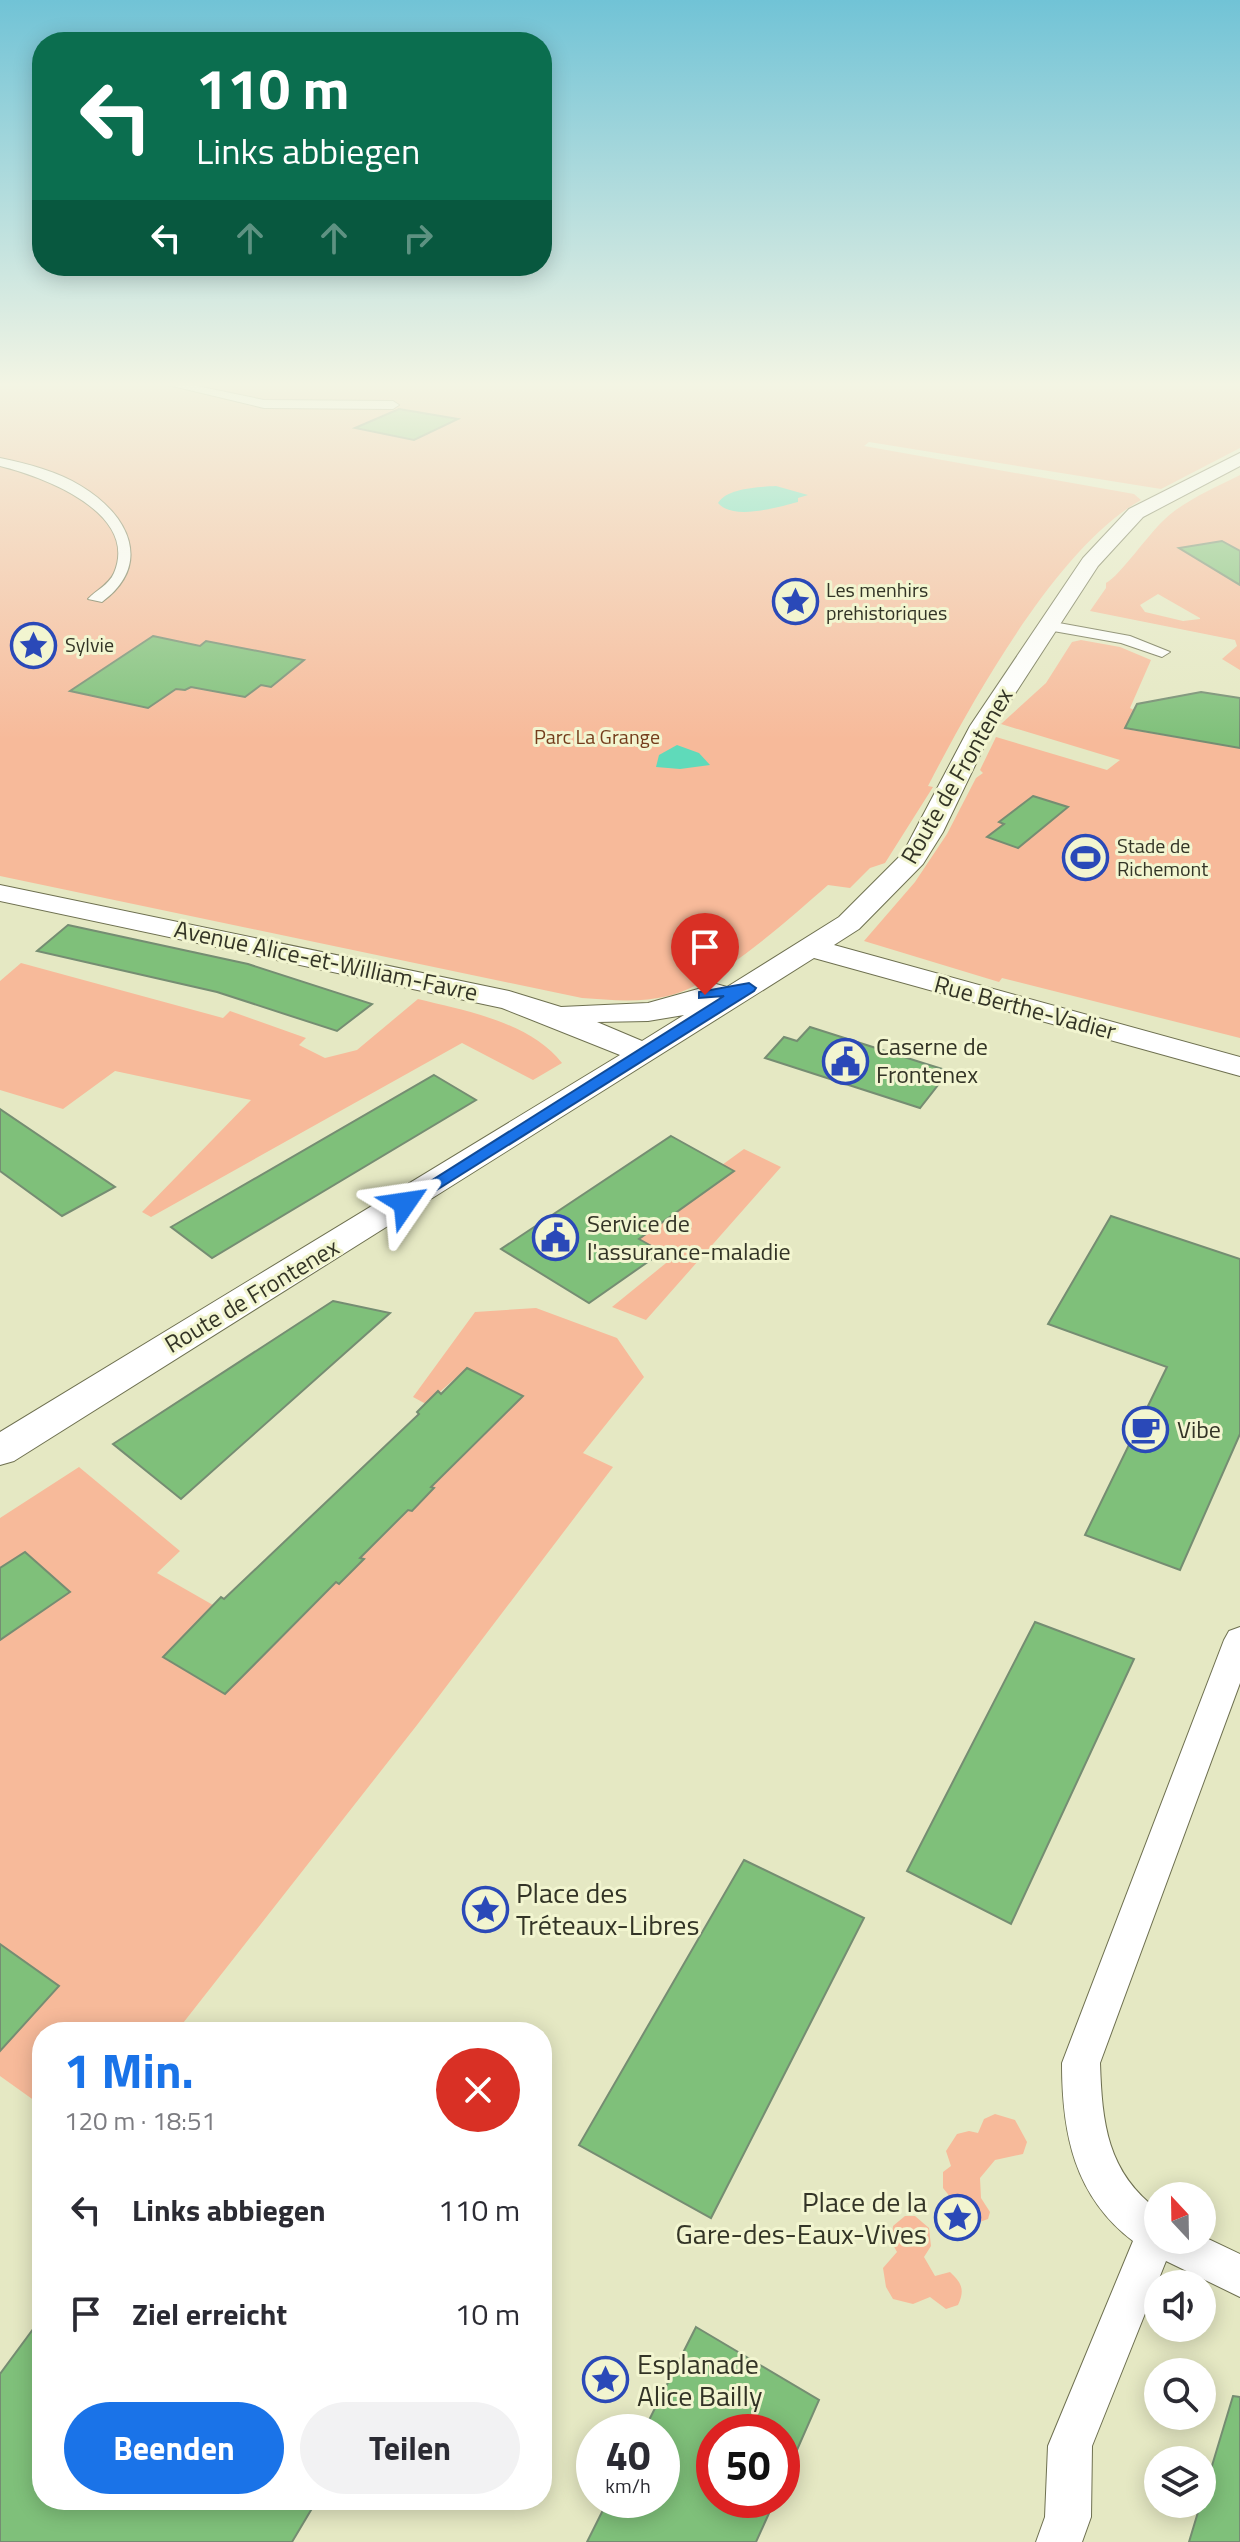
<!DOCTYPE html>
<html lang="de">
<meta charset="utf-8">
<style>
:root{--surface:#fff;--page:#f2f2f3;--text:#2b2b33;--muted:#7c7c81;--accent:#1a73e8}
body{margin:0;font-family:"Titillium Web",sans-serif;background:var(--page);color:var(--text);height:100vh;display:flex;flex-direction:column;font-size:30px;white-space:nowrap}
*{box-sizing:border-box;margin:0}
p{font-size:26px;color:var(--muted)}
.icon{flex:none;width:44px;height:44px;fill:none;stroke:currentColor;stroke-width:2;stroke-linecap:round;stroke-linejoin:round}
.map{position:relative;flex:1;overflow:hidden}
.details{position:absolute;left:32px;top:2022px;width:520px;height:488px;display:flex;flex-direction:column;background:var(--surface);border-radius:32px;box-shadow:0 4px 20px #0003}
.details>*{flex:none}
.guide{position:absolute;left:32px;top:32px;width:520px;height:244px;border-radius:32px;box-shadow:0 4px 20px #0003;background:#0b6e4f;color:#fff;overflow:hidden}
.needle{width:52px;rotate:338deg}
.fabs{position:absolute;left:1144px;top:2182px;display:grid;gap:16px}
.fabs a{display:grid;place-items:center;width:72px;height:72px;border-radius:50%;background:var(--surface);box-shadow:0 4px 20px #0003;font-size:40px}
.speed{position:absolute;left:576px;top:2414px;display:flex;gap:16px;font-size:40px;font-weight:700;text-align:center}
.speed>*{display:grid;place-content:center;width:104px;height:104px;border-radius:50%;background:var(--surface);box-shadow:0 4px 20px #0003;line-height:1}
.speed small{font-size:20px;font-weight:400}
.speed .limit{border:12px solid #d22;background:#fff;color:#111}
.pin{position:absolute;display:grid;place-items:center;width:68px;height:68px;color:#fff;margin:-82px -34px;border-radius:50% 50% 50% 0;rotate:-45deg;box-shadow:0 0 8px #0007}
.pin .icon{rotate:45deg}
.me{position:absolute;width:88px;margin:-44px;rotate:58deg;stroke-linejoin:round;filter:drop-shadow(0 0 6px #0008)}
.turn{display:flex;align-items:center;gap:28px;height:168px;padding:0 32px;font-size:36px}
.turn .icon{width:104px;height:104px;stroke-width:2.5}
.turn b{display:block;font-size:56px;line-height:68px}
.lanes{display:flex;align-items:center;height:76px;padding:0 32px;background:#0003;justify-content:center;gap:40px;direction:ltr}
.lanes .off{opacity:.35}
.round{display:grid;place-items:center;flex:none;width:84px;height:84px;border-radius:42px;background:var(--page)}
.head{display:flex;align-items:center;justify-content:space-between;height:136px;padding:0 32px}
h1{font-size:48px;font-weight:700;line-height:60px;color:var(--accent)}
.action{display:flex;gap:16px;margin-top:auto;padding:16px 32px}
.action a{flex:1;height:92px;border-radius:48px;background:var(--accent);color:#fff;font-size:32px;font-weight:700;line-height:92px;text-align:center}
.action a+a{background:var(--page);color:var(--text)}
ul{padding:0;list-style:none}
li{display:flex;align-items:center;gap:24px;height:104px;padding:0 32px}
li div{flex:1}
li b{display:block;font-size:30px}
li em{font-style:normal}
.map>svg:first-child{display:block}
.green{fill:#f7ba9a;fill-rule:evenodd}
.water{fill:#5fdaba}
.building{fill:#7fc07a;stroke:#758d72;stroke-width:2}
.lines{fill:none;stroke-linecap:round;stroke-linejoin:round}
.street-casing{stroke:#6e7050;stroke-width:2}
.secondary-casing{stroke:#6e7050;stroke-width:2}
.street{fill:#fff;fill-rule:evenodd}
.secondary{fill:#fff;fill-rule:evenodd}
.route{fill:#1a73e8;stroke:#114b97;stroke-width:2}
.labels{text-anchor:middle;stroke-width:6;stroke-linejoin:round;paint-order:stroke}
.far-poi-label{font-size:20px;fill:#333426;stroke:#f2f5d0;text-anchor:start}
.far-park-label{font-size:20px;fill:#743d1c;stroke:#f2f5d0}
.street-label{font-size:24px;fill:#333426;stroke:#f2f5d0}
.poi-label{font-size:24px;fill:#333426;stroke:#f2f5d0;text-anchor:start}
.near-poi-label{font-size:28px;fill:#333426;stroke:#f2f5d0;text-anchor:start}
</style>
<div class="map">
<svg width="1240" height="2542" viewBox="0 0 1240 2542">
<rect width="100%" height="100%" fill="#e5e8c3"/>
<g class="green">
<path d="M 0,384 L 1240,384 L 1240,448 L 1161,489 L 869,442 L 864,446 L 1134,494 L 1141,500 C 1057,547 972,701 928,786 L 933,787 L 885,863 L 870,868 L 850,888 L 828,885 C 789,919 718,984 668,996 C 640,1003 610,1000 582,998 L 0,876 Z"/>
<path d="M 1240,475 L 1240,670 L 1222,659 L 1237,646 L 1235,640 L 1090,611 L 1106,588 L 1106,583 C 1120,576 1149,533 1165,519 C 1185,500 1215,488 1240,475 ZM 1158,594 L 1200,618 L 1200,619 L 1183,621 L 1145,612 L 1140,605 Z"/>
<path d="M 1081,640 L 1120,647 L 1151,660 L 1130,708 L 1134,710 L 1126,729 L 1240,748 L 1240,1038 L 1002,978 L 999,982 L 864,941 L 915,882 L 947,834 L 976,778 L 983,773 L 980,770 L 996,737 L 1107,770 L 1120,760 L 1001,724 L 1046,683 L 1072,642 Z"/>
<path d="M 21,963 L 223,1018 L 230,1011 L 306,1038 L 299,1045 L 325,1058 L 357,1050 L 418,999 C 466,1011 530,1022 562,1063 L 533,1080 L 462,1043 L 151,1217 L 142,1212 L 251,1100 L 115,1071 L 63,1109 L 0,1090 L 0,981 Z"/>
<path d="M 744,1149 L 781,1167 L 646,1320 L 612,1307 L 671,1259 L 639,1239 L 733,1171 L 722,1165 Z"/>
<path d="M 536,1308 L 617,1338 L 644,1377 L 583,1453 L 613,1467 L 417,1725 L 176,2032 L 42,2032 L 42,2106 L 0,2076 L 0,2051 L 59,1986 L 0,1944 L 0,1518 L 79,1467 L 180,1551 L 157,1573 L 213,1605 L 164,1657 L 225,1694 L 523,1396 L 467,1368 L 426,1404 L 413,1397 L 475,1312 Z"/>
<path d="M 995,2114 L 1015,2120 L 1027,2142 L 1023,2154 L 995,2160 L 980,2178 L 981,2198 L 990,2212 L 988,2219 L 974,2224 L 963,2204 L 955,2203 L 943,2188 L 943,2172 L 951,2166 L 946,2151 L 957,2134 L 969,2131 L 978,2133 L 984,2119 Z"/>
<path d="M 905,2216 L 915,2216 L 929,2228 L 931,2246 L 924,2257 L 935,2276 L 950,2272 C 962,2283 965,2290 958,2305 L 946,2309 L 930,2297 L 913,2304 L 893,2299 L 886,2287 L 883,2268 L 897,2252 L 892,2243 L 893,2226 Z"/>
</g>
<g class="water">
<path d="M 776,486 L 808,495 L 798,498 L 798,502 C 779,507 733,521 718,503 C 727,488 759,487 776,486 Z"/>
<path d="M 677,745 L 699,753 L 710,765 L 680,769 L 656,767 L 659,755 Z"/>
</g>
<g class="building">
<path d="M 399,409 L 458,419 L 414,440 L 355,428 Z"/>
<path d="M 1222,541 L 1240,551 L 1240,585 L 1179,548 Z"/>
<path d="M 153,636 L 200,646 L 206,641 L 304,660 L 271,687 L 261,685 L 245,697 L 191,687 L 185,690 L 176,689 L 148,708 L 70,691 Z"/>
<path d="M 1201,692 L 1240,698 L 1240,748 L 1125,728 L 1137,704 Z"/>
<path d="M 1033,796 L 1068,807 L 1018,848 L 987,837 L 1004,824 L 999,822 Z"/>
<path d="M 68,925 L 248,964 L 372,1004 L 337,1031 L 217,992 L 37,951 Z"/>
<path d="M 810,1027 L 923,1063 L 949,1071 L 920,1108 L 765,1058 L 784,1037 L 797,1041 Z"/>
<path d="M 434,1075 L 476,1100 L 212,1258 L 171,1227 Z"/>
<path d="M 0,1109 L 115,1187 L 62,1216 L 0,1171 Z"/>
<path d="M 671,1136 L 734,1171 L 639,1239 L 662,1252 L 589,1303 L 501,1249 Z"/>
<path d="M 1111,1216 L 1240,1259 L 1240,1434 L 1180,1570 L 1085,1535 L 1167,1367 L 1048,1324 Z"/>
<path d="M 333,1301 L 390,1313 L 181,1499 L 113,1444 Z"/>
<path d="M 467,1368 L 523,1396 L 431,1487 L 434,1488 L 412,1511 L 408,1510 L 360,1558 L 364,1559 L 339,1584 L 336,1582 L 225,1694 L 163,1657 L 221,1597 L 224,1599 L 419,1414 L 417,1412 L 438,1391 L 441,1394 Z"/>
<path d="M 25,1552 L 70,1592 L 0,1640 L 0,1568 Z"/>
<path d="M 1035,1622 L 1134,1659 L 1011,1924 L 907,1871 Z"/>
<path d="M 744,1860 L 864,1918 L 711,2218 L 579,2145 Z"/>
<path d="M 0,1944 L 59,1986 L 0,2051 Z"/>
<path d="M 42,2317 L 42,2500 L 317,2500 L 292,2542 L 0,2542 L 0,2374 Z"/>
<path d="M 696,2327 L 819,2400 L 782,2484 L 782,2432 L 714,2432 L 714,2500 L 775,2500 L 756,2542 L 587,2542 L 608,2500 L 662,2500 L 662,2432 L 643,2432 Z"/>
<path d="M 1233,2396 L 1240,2397 L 1240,2542 L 1189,2542 Z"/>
</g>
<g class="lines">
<defs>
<g id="street">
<path d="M 164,384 L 187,384 L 264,400 L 393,401 L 399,405 L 393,409 L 264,408 Z"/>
<path d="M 0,458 C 28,464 57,471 81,486 C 129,515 153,564 102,602 L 88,599 C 96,590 109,585 114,573 C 140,512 41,476 0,466 Z"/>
<path d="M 1048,621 L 1130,636 L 1170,652 L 1162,657 L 1121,643 L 1042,629 L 1040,626 Z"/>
<path d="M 1240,1627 L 1240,1683 L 1100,2063 C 1102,2123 1107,2172 1158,2210 L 1158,2240 L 1202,2240 L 1202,2236 L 1240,2254 L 1240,2297 L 1166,2261 L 1092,2446 L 1091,2517 L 1082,2542 L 1036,2542 L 1045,2517 L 1048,2446 L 1133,2241 C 1074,2196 1062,2133 1062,2063 L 1224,1640 L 1229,1631 Z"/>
</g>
<path id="secondary" d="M 1240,453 L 1240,466 L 1143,517 L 1098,566 L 994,726 L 943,832 L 923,864 L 859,929 L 834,945 L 1240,1057 L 1240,1076 L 814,958 L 14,1461 L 0,1465 L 0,1432 L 620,1055 L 502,1008 L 0,901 L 0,885 L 509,991 L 561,1007 L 648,1003 L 716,984 L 727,987 L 839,917 L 903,853 L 970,726 L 1083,558 L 1129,509 ZM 684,1015 L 642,1041 L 597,1022 L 648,1021 Z"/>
</defs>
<use href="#street" class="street-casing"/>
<use href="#secondary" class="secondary-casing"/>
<use href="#street" class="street"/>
<use href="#secondary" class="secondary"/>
</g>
<linearGradient id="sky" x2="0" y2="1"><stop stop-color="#71c3d6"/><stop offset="0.52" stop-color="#f3f5e4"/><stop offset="1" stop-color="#f3f5e4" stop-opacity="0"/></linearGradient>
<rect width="1240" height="740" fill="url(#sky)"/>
<path class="route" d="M 749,983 L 756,988 L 754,991 L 411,1206 L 399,1206 L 396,1203 L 724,996 L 699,998 L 699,992 Z"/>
<defs>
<symbol id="sight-ring" viewBox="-11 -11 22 22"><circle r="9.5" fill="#f2f5d0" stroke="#2a49b8" stroke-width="1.5"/><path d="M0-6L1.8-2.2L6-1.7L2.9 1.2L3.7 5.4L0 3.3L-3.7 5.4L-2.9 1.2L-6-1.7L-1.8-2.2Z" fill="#2a49b8"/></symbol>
<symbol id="stadium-ring" viewBox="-11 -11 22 22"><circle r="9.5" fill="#f2f5d0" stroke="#2a49b8" stroke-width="1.5"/><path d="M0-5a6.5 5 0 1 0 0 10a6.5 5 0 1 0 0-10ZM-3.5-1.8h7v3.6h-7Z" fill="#2a49b8"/></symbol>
<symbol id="civic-ring" viewBox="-11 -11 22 22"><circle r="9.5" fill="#f2f5d0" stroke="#2a49b8" stroke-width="1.5"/><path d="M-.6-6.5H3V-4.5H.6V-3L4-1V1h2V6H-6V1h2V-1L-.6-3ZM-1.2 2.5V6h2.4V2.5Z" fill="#2a49b8"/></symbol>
<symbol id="cafe-ring" viewBox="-11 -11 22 22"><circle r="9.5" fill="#f2f5d0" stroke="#2a49b8" stroke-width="1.5"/><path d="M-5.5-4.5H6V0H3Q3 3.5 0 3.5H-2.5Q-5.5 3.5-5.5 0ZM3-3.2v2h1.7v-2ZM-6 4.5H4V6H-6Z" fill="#2a49b8"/></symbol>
</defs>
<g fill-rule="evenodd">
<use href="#sight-ring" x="770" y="576" width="51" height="51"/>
<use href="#sight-ring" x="8" y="620" width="51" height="51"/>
<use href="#stadium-ring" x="1060" y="832" width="51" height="51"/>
<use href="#civic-ring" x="820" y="1036" width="51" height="51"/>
<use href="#civic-ring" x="530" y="1212" width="51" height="51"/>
<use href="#cafe-ring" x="1120" y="1404" width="51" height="51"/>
<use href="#sight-ring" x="460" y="1884" width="51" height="51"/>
<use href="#sight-ring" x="932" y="2192" width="51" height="51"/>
<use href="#sight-ring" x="580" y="2354" width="51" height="51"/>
</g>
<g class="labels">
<g class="far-poi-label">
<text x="826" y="597">Les menhirs<tspan x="826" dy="23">prehistoriques</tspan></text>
<text x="65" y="652">Sylvie</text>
<text x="1117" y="853">Stade de<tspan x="1117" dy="23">Richemont</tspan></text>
</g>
<g class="far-park-label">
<text x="597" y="744">Parc La Grange</text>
</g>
<g class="street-label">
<text transform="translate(957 776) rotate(-60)" y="8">Route de Frontenex</text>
<text transform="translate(326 961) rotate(12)" y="8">Avenue Alice-et-William-Favre</text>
<text transform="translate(1025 1008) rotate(15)" y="8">Rue Berthe-Vadier</text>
<text transform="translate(252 1296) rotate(-31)" y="8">Route de Frontenex</text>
</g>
<g class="poi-label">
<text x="876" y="1055">Caserne de<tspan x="876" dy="28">Frontenex</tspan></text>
<text x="587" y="1232">Service de<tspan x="587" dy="28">l'assurance-maladie</tspan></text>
<text x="1177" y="1438">Vibe</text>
</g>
<g class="near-poi-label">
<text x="516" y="1903">Place des<tspan x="516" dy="32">Tréteaux-Libres</tspan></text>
<text x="927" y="2212" text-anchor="end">Place de la<tspan x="927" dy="32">Gare-des-Eaux-Vives</tspan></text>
<text x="637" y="2374">Esplanade<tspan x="637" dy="32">Alice Bailly</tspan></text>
</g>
</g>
</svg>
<div class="fabs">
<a><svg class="needle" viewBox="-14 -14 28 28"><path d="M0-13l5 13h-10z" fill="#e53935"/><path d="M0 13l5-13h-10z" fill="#7c7c81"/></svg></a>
<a><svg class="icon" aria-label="sound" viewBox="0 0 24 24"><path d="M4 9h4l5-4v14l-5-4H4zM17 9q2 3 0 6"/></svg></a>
<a><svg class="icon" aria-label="search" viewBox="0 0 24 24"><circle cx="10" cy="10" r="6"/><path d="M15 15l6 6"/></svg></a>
<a><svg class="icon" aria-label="layers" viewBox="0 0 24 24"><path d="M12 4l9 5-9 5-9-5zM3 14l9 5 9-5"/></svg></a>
</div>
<div class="speed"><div>40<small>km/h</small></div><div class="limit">50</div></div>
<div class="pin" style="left:705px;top:995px;background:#d93025"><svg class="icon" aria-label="arrive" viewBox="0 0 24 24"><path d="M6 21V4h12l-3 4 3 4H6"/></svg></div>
<svg class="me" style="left:405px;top:1203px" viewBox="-20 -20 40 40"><path d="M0-17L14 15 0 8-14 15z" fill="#1a73e8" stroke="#fff" stroke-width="4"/></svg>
<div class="guide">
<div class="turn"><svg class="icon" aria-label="left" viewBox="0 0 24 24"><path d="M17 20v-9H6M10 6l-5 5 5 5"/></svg><div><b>110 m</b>Links abbiegen</div></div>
<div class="lanes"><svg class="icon" aria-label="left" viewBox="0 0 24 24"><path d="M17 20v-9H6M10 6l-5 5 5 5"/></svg><svg class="icon off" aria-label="ahead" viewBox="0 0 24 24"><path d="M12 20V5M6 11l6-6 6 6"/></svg><svg class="icon off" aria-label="ahead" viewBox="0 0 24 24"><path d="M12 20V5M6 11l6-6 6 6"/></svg><svg class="icon off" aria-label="right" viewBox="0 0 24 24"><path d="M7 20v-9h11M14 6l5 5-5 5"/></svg></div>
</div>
<section class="details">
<div class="head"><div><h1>1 Min.</h1><p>120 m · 18:51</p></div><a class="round" style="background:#d93025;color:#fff"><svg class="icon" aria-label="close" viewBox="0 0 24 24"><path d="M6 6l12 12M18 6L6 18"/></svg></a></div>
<ul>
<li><svg class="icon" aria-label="left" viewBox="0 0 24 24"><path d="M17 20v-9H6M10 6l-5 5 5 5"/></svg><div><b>Links abbiegen</b></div><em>110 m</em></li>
<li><svg class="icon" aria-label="arrive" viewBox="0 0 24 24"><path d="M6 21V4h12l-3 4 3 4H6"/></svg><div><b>Ziel erreicht</b></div><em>10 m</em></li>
</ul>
<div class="action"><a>Beenden</a><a>Teilen</a></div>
</section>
</div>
